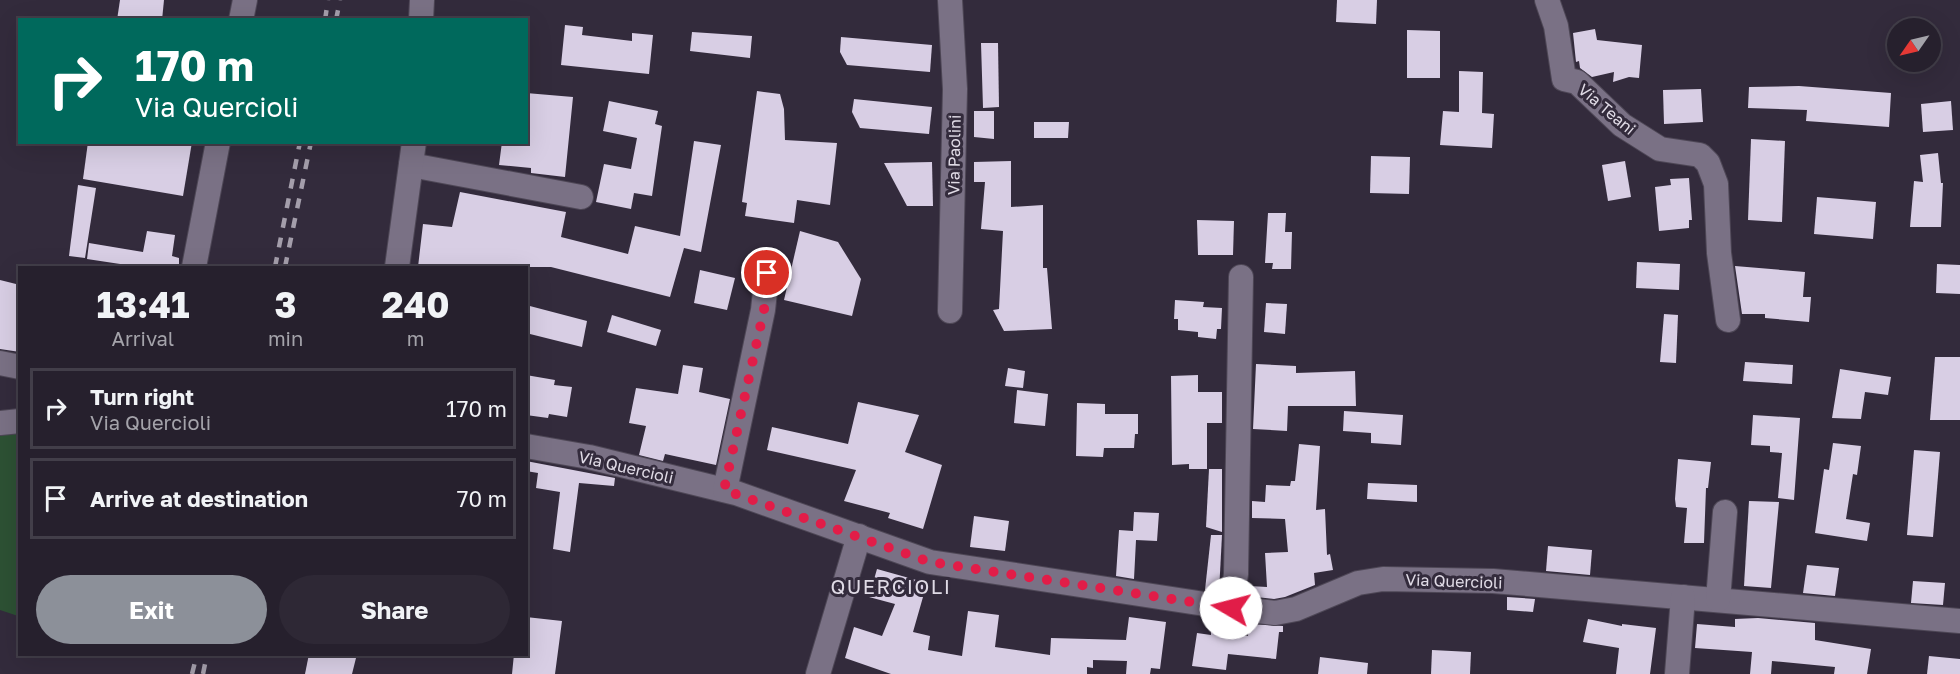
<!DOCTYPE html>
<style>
:root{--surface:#26202d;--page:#2e2835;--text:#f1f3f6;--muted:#a4a3aa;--line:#423e49;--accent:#8c9099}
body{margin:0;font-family:"Golos Text",sans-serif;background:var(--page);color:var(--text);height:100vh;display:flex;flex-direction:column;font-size:22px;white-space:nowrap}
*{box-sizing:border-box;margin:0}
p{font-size:20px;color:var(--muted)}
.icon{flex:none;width:33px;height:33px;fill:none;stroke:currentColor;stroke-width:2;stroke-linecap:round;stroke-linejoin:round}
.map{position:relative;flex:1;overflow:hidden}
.sheet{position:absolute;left:18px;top:266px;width:510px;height:390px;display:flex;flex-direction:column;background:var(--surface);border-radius:0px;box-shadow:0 6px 24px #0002,0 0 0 2px var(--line)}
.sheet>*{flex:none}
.banner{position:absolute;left:18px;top:18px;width:510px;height:126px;border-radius:0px;box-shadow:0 6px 24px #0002,0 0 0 2px var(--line);background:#00695c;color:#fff;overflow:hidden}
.needle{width:39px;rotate:236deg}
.tools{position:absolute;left:1887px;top:18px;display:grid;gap:12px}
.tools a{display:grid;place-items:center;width:54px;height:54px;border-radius:50%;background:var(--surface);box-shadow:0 6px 24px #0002,0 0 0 2px var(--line);font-size:30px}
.pin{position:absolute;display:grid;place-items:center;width:51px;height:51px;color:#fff;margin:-26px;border:3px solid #fff;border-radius:50%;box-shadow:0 2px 6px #0007}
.me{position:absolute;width:66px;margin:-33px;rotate:278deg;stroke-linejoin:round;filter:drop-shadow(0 0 4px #0008)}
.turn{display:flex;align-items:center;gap:21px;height:126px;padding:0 18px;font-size:27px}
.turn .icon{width:78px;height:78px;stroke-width:2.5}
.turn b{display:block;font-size:42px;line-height:51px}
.eta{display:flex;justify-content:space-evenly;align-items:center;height:102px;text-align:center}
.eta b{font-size:36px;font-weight:700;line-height:42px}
.button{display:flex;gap:12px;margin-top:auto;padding:12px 18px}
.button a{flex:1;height:69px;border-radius:36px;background:var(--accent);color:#fff;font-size:24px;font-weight:700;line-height:69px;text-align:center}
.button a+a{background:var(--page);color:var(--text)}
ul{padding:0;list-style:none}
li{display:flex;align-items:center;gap:18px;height:81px;margin:0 12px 9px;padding:0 6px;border:3px solid var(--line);border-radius:0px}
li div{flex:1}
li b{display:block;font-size:22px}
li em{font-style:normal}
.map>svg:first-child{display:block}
.green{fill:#2d5134}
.building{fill:#d8cee4}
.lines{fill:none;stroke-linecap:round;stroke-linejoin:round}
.street-casing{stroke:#4e4756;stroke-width:26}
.street{stroke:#7a7185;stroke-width:24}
.rail{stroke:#a49eab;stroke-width:4.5;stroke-dasharray:10 10;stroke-linecap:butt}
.route{stroke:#e11d48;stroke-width:10;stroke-dasharray:0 18}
.labels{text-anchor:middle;stroke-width:6;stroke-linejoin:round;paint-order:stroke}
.street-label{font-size:16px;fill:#e0dbe6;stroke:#332b3c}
.quarter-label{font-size:20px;letter-spacing:1.5px;fill:#e0dbe6;stroke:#332b3c}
</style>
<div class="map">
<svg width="1960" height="674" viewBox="0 0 1960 674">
<rect width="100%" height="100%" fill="#332b3c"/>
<path class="green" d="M 19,432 L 20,616 L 18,616 L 0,610 L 0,434 Z"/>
<g class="building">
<path d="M 120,0 L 164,0 L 162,20 L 117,20 Z"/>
<path d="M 1337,0 L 1377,0 L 1376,24 L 1336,22 Z"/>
<path d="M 565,25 L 583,27 L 582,35 L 632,41 L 632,33 L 653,35 L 649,74 L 561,65 Z"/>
<path d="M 1595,29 L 1597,40 L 1642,45 L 1639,78 L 1629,77 L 1613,82 L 1614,72 L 1592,77 L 1580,68 L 1579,61 L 1576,62 L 1573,33 Z"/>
<path d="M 1407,30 L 1440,31 L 1440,78 L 1407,78 Z"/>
<path d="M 692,32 L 752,36 L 750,58 L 690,51 Z"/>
<path d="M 841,37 L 932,45 L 930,72 L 847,65 L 840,52 Z"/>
<path d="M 981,43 L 998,43 L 999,107 L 983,108 Z"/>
<path d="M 1459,71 L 1483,72 L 1482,113 L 1494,114 L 1492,148 L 1440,145 L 1443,111 L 1459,112 Z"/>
<path d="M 1799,86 L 1891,93 L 1889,127 L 1806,121 L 1807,110 L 1748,108 L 1749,87 Z"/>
<path d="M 1701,89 L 1703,122 L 1664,124 L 1663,90 Z"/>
<path d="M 757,91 L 780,94 L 784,109 L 785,140 L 837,143 L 830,205 L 797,200 L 794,223 L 745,216 L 747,203 L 742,202 Z"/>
<path d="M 526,93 L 573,97 L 565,177 L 531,173 L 531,168 L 499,165 L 502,142 L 526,142 Z"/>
<path d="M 854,99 L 932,107 L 929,134 L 860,128 L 852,112 Z"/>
<path d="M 609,101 L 658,111 L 655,124 L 662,126 L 652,196 L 634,193 L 631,209 L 596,202 L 604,164 L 631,169 L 637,138 L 603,131 Z"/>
<path d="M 1951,101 L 1953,130 L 1923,132 L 1921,104 Z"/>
<path d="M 974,111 L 994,111 L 994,139 L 974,137 Z"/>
<path d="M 1034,122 L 1069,122 L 1068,138 L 1034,138 Z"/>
<path d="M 1751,139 L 1785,141 L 1782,222 L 1748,220 Z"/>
<path d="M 694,141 L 721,145 L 701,252 L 684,248 L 670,297 L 551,267 L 418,267 L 423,224 L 452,227 L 460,192 L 566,212 L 561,237 L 628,254 L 635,226 L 680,236 Z"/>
<path d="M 88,142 L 192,142 L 183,196 L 83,179 Z"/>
<path d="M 1938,153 L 1941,183 L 1943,183 L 1941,227 L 1910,227 L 1914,181 L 1923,182 L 1920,155 Z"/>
<path d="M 1371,156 L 1410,157 L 1409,194 L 1370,193 Z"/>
<path d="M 1011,161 L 1011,207 L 1043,205 L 1043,268 L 1047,268 L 1052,329 L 1004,331 L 993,310 L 999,309 L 1003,231 L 981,229 L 985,182 L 974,182 L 974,162 Z"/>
<path d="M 1625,161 L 1631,197 L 1608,201 L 1602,165 Z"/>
<path d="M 932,162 L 933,206 L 907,206 L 884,163 Z"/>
<path d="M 1689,178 L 1692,220 L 1689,220 L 1689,228 L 1659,231 L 1655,187 L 1671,185 L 1670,179 Z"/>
<path d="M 78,185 L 96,188 L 85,258 L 69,256 Z"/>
<path d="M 1817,197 L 1876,202 L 1873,239 L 1814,234 Z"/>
<path d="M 1268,213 L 1286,213 L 1285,232 L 1292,232 L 1291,269 L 1272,269 L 1273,263 L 1265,263 Z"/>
<path d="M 1197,220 L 1234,221 L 1233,255 L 1198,255 Z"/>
<path d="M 147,231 L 175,235 L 172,256 L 179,258 L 179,267 L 140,267 L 87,259 L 89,243 L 143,252 Z"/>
<path d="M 800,231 L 838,242 L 861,279 L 852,316 L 784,300 Z"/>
<path d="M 1637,262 L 1680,264 L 1679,290 L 1636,288 Z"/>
<path d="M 1937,264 L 1960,265 L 1960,294 L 1936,293 Z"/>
<path d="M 1735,266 L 1805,272 L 1803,297 L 1811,297 L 1809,322 L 1765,318 L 1765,314 L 1742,314 Z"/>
<path d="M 700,270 L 735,278 L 727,310 L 694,303 Z"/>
<path d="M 0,280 L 20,285 L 20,352 L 0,349 Z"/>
<path d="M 1175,300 L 1204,302 L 1203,307 L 1222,308 L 1221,329 L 1217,329 L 1216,339 L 1198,337 L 1198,332 L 1178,330 L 1178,319 L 1174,319 Z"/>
<path d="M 1266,303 L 1287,304 L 1285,334 L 1264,332 Z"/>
<path d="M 526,305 L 587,321 L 582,347 L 526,333 Z"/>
<path d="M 1664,314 L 1678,315 L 1676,363 L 1660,362 Z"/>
<path d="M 612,315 L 661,330 L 656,346 L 607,332 Z"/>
<path d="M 1935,357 L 1960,357 L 1960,420 L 1930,420 Z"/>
<path d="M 1745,362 L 1793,365 L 1792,384 L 1743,381 Z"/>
<path d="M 1256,364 L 1296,366 L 1296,373 L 1355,371 L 1356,406 L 1288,406 L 1287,431 L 1253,429 Z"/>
<path d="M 683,365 L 703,368 L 699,392 L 730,399 L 716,465 L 665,454 L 663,461 L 639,455 L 646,426 L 629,423 L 636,388 L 678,394 Z"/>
<path d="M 1008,368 L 1025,371 L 1023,388 L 1005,386 Z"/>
<path d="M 1840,369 L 1891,377 L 1888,395 L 1865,392 L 1861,419 L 1832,418 Z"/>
<path d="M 526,375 L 555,380 L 554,385 L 572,387 L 567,417 L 549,414 L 548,418 L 526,415 Z"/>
<path d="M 1198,375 L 1198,392 L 1222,392 L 1222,423 L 1207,423 L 1207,469 L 1189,469 L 1189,464 L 1172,465 L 1171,376 Z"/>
<path d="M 1017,390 L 1048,394 L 1045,426 L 1014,423 Z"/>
<path d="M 858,402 L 919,415 L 905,452 L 942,465 L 923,529 L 888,518 L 890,513 L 844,501 L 856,470 L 767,450 L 772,427 L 848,444 Z"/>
<path d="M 1077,403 L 1105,404 L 1105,414 L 1138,414 L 1138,434 L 1135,434 L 1134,448 L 1104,448 L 1103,457 L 1076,456 Z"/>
<path d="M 1344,411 L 1403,415 L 1401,445 L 1371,443 L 1371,433 L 1343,431 Z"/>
<path d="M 1753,415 L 1800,418 L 1794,500 L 1778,498 L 1782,453 L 1770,452 L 1770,446 L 1751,445 Z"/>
<path d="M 1833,443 L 1861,446 L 1857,475 L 1853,474 L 1846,519 L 1870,523 L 1867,541 L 1815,533 L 1824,469 L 1829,470 Z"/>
<path d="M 1299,444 L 1320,446 L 1316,510 L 1325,509 L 1327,555 L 1330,554 L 1333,570 L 1314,573 L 1315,585 L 1285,597 L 1274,599 L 1247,596 L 1249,586 L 1267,587 L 1265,553 L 1288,552 L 1285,519 L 1252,518 L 1252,501 L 1265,502 L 1266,485 L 1290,486 L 1291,481 L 1295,481 Z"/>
<path d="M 1914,450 L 1940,452 L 1933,537 L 1907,535 Z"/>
<path d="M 1678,459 L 1711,462 L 1708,488 L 1706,488 L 1704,543 L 1684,543 L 1687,508 L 1676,507 L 1675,499 Z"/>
<path d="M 526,461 L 615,478 L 614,486 L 579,483 L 570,552 L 553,549 L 560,492 L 536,488 L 538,473 L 526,471 Z"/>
<path d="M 1209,469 L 1222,469 L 1222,532 L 1206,527 Z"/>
<path d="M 1368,483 L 1417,485 L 1417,502 L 1367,499 Z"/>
<path d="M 1749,501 L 1779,502 L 1771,588 L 1744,586 Z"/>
<path d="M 1134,512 L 1159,513 L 1157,541 L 1136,540 L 1134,579 L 1116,576 L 1119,530 L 1133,531 Z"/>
<path d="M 974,516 L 1009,521 L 1005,551 L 970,547 Z"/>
<path d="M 1211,535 L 1222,535 L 1219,592 L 1205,590 Z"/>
<path d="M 1548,546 L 1592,550 L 1590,575 L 1546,571 Z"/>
<path d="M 1807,565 L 1839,568 L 1835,596 L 1803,593 Z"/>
<path d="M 877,569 L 927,583 L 913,632 L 930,636 L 928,650 L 962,656 L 968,611 L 999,615 L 995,647 L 1050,655 L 1051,638 L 1126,640 L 1129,617 L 1166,622 L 1160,669 L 1151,668 L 1150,674 L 1126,674 L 1127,661 L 1093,660 L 1093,668 L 1087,667 L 1087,674 L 891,674 L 845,658 L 854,627 L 882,636 L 895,604 L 869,597 Z"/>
<path d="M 1913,581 L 1945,583 L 1943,605 L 1911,603 Z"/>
<path d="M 1507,597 L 1535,599 L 1533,612 L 1507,610 Z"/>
<path d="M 526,617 L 562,621 L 555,674 L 512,674 L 514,654 L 526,654 Z"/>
<path d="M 1758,618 L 1815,623 L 1815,640 L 1871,649 L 1867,674 L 1834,674 L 1835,667 L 1772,661 L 1771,674 L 1750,674 L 1752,652 L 1695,648 L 1697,624 L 1735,627 L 1735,619 Z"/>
<path d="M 1588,619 L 1622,626 L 1622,624 L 1656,628 L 1650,674 L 1616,674 L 1619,648 L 1583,642 Z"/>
<path d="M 1249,624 L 1283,626 L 1283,632 L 1279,632 L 1276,659 L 1228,654 L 1226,670 L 1192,666 L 1197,633 L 1211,635 L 1211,631 L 1248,636 Z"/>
<path d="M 1432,650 L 1471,652 L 1470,674 L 1431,674 Z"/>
<path d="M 309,654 L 357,654 L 352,674 L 305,674 Z"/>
<path d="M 1929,656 L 1960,659 L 1960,674 L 1927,674 Z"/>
<path d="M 1320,657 L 1368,663 L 1367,674 L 1318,674 Z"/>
</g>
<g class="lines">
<defs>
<g id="street">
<path d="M 950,0 L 955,89 L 950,311"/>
<path d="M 1547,0 L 1556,26 L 1564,79 L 1577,82 L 1622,125 L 1660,149 L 1700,155 L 1708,163 L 1716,184 L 1719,253 L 1728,320"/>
<path d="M 241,20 L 245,0"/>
<path d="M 421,20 L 422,0"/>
<path d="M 411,165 L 581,197"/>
<path d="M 194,267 L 218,142"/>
<path d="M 397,267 L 414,142"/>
<path d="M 0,363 L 20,367"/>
<path d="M 0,423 L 20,421"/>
<path d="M 526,446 L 589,457 L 736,493 L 930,562 L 1231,608 L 1275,613 L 1296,609 L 1358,583 L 1383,579 L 1493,581 L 1960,621"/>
<path d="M 725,490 L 763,310 L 767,273"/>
<path d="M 1718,600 L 1725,512"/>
<path d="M 1231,608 L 1236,574 L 1241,277"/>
<path d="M 818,674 L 859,536"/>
<path d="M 1677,674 L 1683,597"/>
</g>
</defs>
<use href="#street" class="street-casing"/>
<use href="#street" class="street"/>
<g class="rail">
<path d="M 325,20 L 328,0"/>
<path d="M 336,20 L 340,0"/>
<path d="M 275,267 L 300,142"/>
<path d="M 285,267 L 311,142"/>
<path d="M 192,674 L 197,654"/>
<path d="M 203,674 L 207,654"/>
</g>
</g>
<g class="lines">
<path class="route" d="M 767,273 L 764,310 L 724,490 L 930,562 L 1231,608"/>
</g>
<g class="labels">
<g class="street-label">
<text transform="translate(1607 109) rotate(40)" y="6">Via Teani</text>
<text transform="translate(954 155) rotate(-89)" y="6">Via Paolini</text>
<text transform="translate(626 467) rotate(13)" y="6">Via Quercioli</text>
<text transform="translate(1454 581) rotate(2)" y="6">Via Quercioli</text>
</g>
<g class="quarter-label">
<text x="891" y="594">QUERCIOLI</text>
</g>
</g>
</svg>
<div class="tools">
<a><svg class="needle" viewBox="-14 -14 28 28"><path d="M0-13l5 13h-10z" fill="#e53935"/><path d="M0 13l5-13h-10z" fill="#a4a3aa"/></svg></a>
</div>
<div class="pin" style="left:767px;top:273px;background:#d93025"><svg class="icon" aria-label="arrive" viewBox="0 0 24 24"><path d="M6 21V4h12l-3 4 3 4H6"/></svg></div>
<svg class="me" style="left:1231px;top:608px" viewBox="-20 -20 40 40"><circle r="19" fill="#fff"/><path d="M0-13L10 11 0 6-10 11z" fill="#e11d48"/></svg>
<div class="banner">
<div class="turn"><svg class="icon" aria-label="right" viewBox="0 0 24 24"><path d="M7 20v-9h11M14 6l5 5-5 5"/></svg><div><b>170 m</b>Via Quercioli</div></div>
</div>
<section class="sheet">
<div class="eta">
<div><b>13:41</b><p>Arrival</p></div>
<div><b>3</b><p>min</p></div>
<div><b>240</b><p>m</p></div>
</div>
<ul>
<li><svg class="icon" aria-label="right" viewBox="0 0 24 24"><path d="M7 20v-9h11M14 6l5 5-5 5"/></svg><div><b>Turn right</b><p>Via Quercioli</p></div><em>170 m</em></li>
<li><svg class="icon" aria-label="arrive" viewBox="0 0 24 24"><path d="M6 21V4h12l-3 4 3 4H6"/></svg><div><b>Arrive at destination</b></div><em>70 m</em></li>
</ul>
<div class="button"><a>Exit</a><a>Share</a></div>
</section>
</div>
